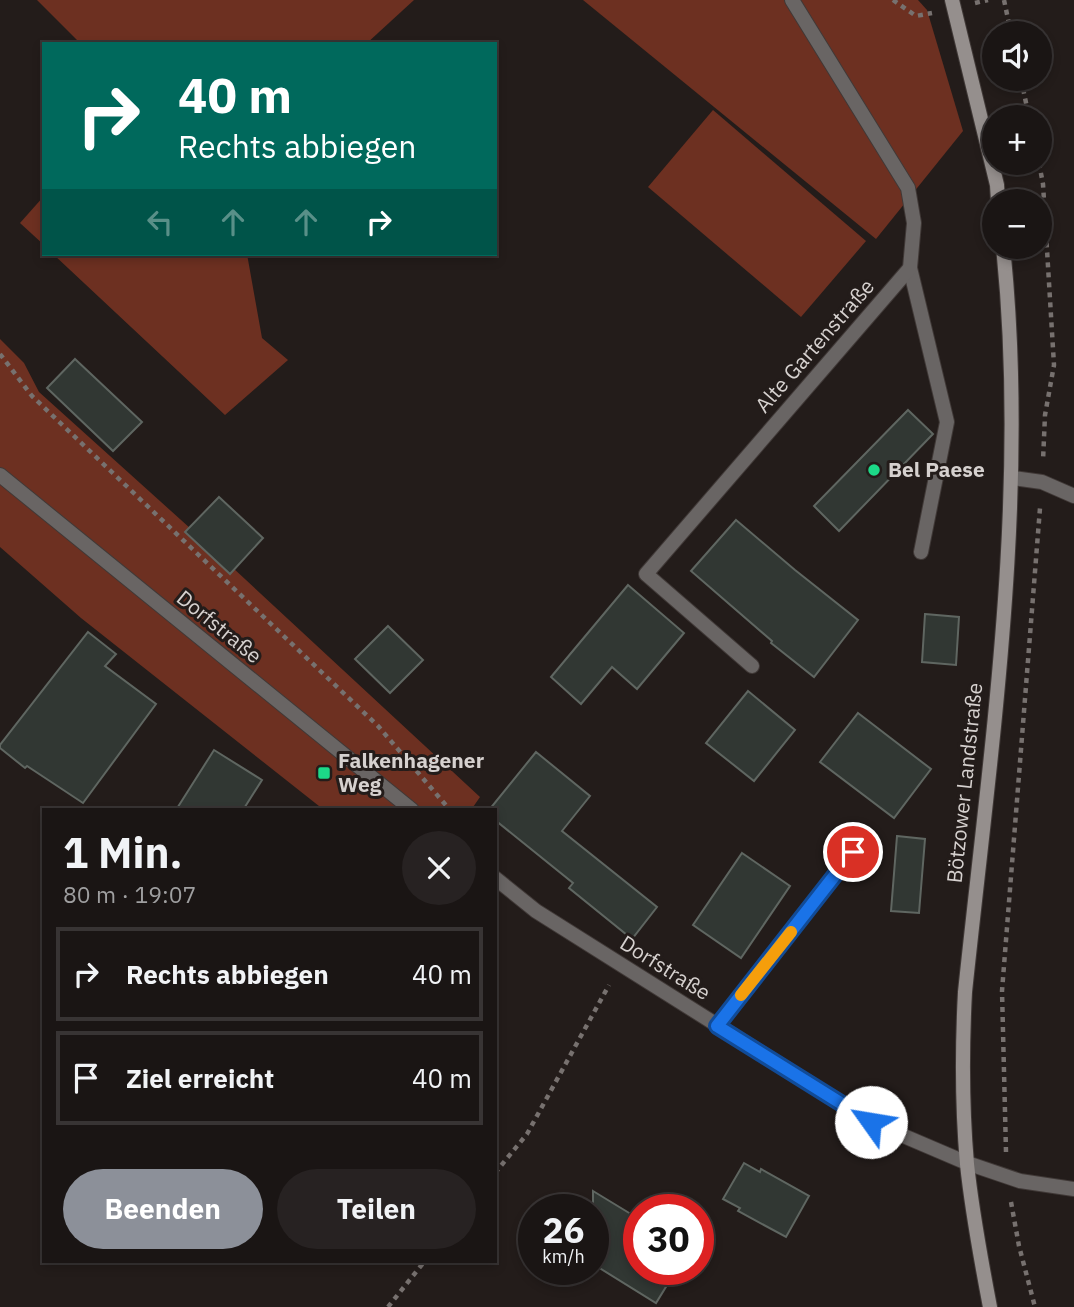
<!DOCTYPE html>
<html lang="de">
<meta charset="utf-8">
<style>
:root{--surface:#1a1514;--page:#272222;--text:#f1f3f6;--muted:#9f9fa0;--line:#383434;--accent:#8c9099}
body{margin:0;font-family:"IBM Plex Sans",sans-serif;background:var(--page);color:var(--text);height:100vh;display:flex;flex-direction:column;font-size:26px;white-space:nowrap}
*{box-sizing:border-box;margin:0}
p{font-size:23px;color:var(--muted)}
.icon{flex:none;width:38px;height:38px;fill:none;stroke:currentColor;stroke-width:2;stroke-linecap:round;stroke-linejoin:round}
.map{position:relative;flex:1;overflow:hidden}
.drawer{position:absolute;left:42px;top:808px;width:455px;height:455px;display:flex;flex-direction:column;background:var(--surface);border-radius:0px;box-shadow:0 4px 10px #0003,0 0 0 2px var(--line)}
.drawer>*{flex:none}
.hud{position:absolute;left:42px;top:42px;width:455px;height:214px;border-radius:0px;box-shadow:0 4px 10px #0003,0 0 0 2px var(--line);background:#00695c;color:#fff;overflow:hidden}
.controls{position:absolute;left:982px;top:21px;display:grid;gap:14px}
.controls a{display:grid;place-items:center;width:70px;height:70px;border-radius:50%;background:var(--surface);box-shadow:0 4px 10px #0003,0 0 0 2px var(--line);font-size:35px}
.speed{position:absolute;left:518px;top:1194px;display:flex;gap:14px;font-size:35px;font-weight:700;text-align:center}
.speed>*{display:grid;place-content:center;width:91px;height:91px;border-radius:50%;background:var(--surface);box-shadow:0 4px 10px #0003,0 0 0 2px var(--line);line-height:1}
.speed small{font-size:18px;font-weight:400}
.speed .limit{border:10px solid #d22;background:#fff;color:#111}
.pin{position:absolute;display:grid;place-items:center;width:60px;height:60px;color:#fff;margin:-30px;border:4px solid #fff;border-radius:50%;box-shadow:0 2px 7px #0007}
.me{position:absolute;width:77px;margin:-38px;rotate:302deg;stroke-linejoin:round;filter:drop-shadow(0 0 5px #0008)}
.turn{display:flex;align-items:center;gap:24px;height:147px;padding:0 21px;font-size:32px}
.turn .icon{width:91px;height:91px;stroke-width:2.5}
.turn b{display:block;font-size:49px;line-height:60px}
.lanes{display:flex;align-items:center;height:66px;padding:0 21px;background:#0003;justify-content:center;gap:35px;direction:ltr}
.lanes .off{opacity:.35}
.round{display:grid;place-items:center;flex:none;width:74px;height:74px;border-radius:37px;background:var(--page)}
.headline{display:flex;align-items:center;justify-content:space-between;height:119px;padding:0 21px}
h1{font-size:42px;font-weight:800;line-height:52px}
.primary-button{display:flex;gap:14px;margin-top:auto;padding:14px 21px}
.primary-button a{flex:1;height:80px;border-radius:42px;background:var(--accent);color:#fff;font-size:28px;font-weight:800;line-height:80px;text-align:center}
.primary-button a+a{background:var(--page);color:var(--text)}
ul{padding:0;list-style:none}
li{display:flex;align-items:center;gap:21px;height:94px;margin:0 14px 10px;padding:0 7px;border:4px solid var(--line);border-radius:0px}
li div{flex:1}
li b{display:block;font-size:26px}
li em{font-style:normal}
.map>svg:first-child{display:block}
.green{fill:#6d3021}
.building{fill:#313733;stroke:#5f6661;stroke-width:2}
.lines{fill:none;stroke-linecap:round;stroke-linejoin:round}
.service-casing{stroke:#403937;stroke-width:16}
.minor-casing{stroke:#403937;stroke-width:16}
.secondary-casing{stroke:#403937;stroke-width:16}
.path{stroke:#77716f;stroke-width:4.5;stroke-dasharray:5 5;stroke-linecap:butt}
.service{stroke:#696564;stroke-width:14}
.minor{stroke:#696564;stroke-width:14}
.secondary{stroke:#958f8d;stroke-width:14}
.route-casing{stroke:#114b97;stroke-width:18}
.route{stroke:#1a73e8;stroke-width:12}
.slow{stroke:#f59e0b;stroke-width:12}
.poi-dot{fill:#1cd988;stroke:#231c1a;stroke-width:2.5}
.labels{text-anchor:middle;stroke-width:6;stroke-linejoin:round;paint-order:stroke}
.street-label{font-size:21px;fill:#d6d1cf;stroke:#231c1a}
.poi-label{font-size:21px;font-weight:bold;fill:#d6d1cf;stroke:#231c1a;text-anchor:start}
</style>
<div class="map">
<svg width="1074" height="1307" viewBox="0 0 1074 1307">
<rect width="100%" height="100%" fill="#231c1a"/>
<g class="green">
<path d="M 37,0 L 414,0 L 366,44 L 81,44 Z"/>
<path d="M 583,0 L 918,0 L 927,10 L 963,131 L 876,239 Z"/>
<path d="M 713,110 L 866,241 L 801,317 L 648,187 Z"/>
<path d="M 44,196 L 44,245 L 20,223 Z"/>
<path d="M 53,254 L 247,254 L 262,338 L 288,360 L 225,415 Z"/>
<path d="M 0,339 L 24,363 L 39,392 L 191,529 L 480,797 L 471,810 L 324,810 L 81,618 L 0,547 Z"/>
</g>
<g class="building">
<path d="M 75,359 L 142,422 L 113,451 L 47,388 Z"/>
<path d="M 908,410 L 933,434 L 839,531 L 814,506 Z"/>
<path d="M 219,497 L 263,538 L 230,574 L 185,532 Z"/>
<path d="M 736,520 L 795,570 L 858,620 L 814,677 L 771,643 L 772,641 L 691,571 Z"/>
<path d="M 628,585 L 684,633 L 637,689 L 612,667 L 581,704 L 551,677 Z"/>
<path d="M 925,614 L 959,617 L 956,665 L 922,662 Z"/>
<path d="M 388,626 L 423,660 L 390,693 L 355,659 Z"/>
<path d="M 88,632 L 116,654 L 105,666 L 156,704 L 83,803 L 27,766 L 25,768 L 0,748 L 0,745 Z"/>
<path d="M 748,691 L 795,730 L 754,781 L 706,743 Z"/>
<path d="M 858,713 L 931,769 L 894,818 L 820,762 Z"/>
<path d="M 214,750 L 262,780 L 243,810 L 176,810 Z"/>
<path d="M 536,752 L 590,796 L 562,831 L 657,907 L 632,939 L 569,888 L 573,883 L 495,820 L 495,810 L 489,810 Z"/>
<path d="M 897,836 L 925,839 L 919,913 L 891,911 Z"/>
<path d="M 742,853 L 790,886 L 741,958 L 693,925 Z"/>
<path d="M 744,1163 L 760,1172 L 761,1169 L 809,1196 L 786,1237 L 738,1211 L 740,1208 L 723,1199 Z"/>
<path d="M 593,1191 L 639,1219 L 639,1269 L 677,1269 L 656,1303 L 593,1264 Z"/>
</g>
<g class="lines">
<defs>
<g id="service">
<path d="M 910,268 L 947,422 L 921,552"/>
<path d="M 717,1026 L 853,852"/>
</g>
<g id="minor">
<path d="M 0,475 L 412,810"/>
<path d="M 1013,478 L 1042,482 L 1074,496"/>
<path d="M 752,666 L 646,574 L 910,268 L 914,223 L 908,188 L 792,0"/>
<path d="M 495,878 L 536,911 L 871,1122 L 967,1163 L 1020,1181 L 1074,1189"/>
</g>
<g id="secondary">
<path d="M 952,0 L 997,185 L 998,201"/>
<path d="M 990,1307 C 981,1260 972,1212 967,1164 C 962,1107 962,1049 965,992 C 991,745 1029,495 1003,247"/>
</g>
</defs>
<use href="#service" class="service-casing"/>
<use href="#minor" class="minor-casing"/>
<use href="#secondary" class="secondary-casing"/>
<g class="path">
<path d="M 893,0 L 916,16 L 932,13"/>
<path d="M 1004,0 L 1011,33"/>
<path d="M 975,3 L 988,0"/>
<path d="M 1021,79 L 1029,117"/>
<path d="M 1039,163 L 1043,184 L 1054,365 L 1045,415 L 1043,461"/>
<path d="M 0,354 L 32,396 L 378,726 L 450,810"/>
<path d="M 1006,1152 L 1002,991 L 1040,508"/>
<path d="M 495,1173 L 527,1134 L 609,985"/>
<path d="M 1011,1202 L 1019,1246 L 1035,1307"/>
<path d="M 388,1307 L 424,1262"/>
</g>
<use href="#service" class="service"/>
<use href="#minor" class="minor"/>
<use href="#secondary" class="secondary"/>
</g>
<g class="lines">
<defs>
<path id="route" d="M 853,852 L 717,1026 L 871,1122"/>
</defs>
<use href="#route" class="route-casing"/>
<use href="#route" class="route"/>
<path class="slow" d="M 741,995 L 791,932"/>
</g>
<g class="poi-dot">
<circle cx="874" cy="470" r="7"/>
<rect x="317" y="766" width="14" height="14" rx="3.5"/>
</g>
<g class="labels">
<g class="street-label">
<text transform="translate(815 346) rotate(-49)" y="7">Alte Gartenstraße</text>
<text transform="translate(219 627) rotate(39)" y="7">Dorfstraße</text>
<text transform="translate(965 783) rotate(-84)" y="7">Bötzower Landstraße</text>
<text transform="translate(665 968) rotate(32)" y="7">Dorfstraße</text>
</g>
<g class="poi-label">
<text x="888" y="477">Bel Paese</text>
<text x="338" y="768">Falkenhagener<tspan x="338" dy="24">Weg</tspan></text>
</g>
</g>
</svg>
<div class="controls">
<a><svg class="icon" aria-label="sound" viewBox="0 0 24 24"><path d="M4 9h4l5-4v14l-5-4H4zM17 9q2 3 0 6"/></svg></a>
<a>+</a>
<a>−</a>
</div>
<div class="speed"><div>26<small>km/h</small></div><div class="limit">30</div></div>
<div class="pin" style="left:853px;top:852px;background:#d93025"><svg class="icon" aria-label="arrive" viewBox="0 0 24 24"><path d="M6 21V4h12l-3 4 3 4H6"/></svg></div>
<svg class="me" style="left:871px;top:1122px" viewBox="-20 -20 40 40"><circle r="19" fill="#fff"/><path d="M0-13L10 11 0 6-10 11z" fill="#1a73e8"/></svg>
<div class="hud">
<div class="turn"><svg class="icon" aria-label="right" viewBox="0 0 24 24"><path d="M7 20v-9h11M14 6l5 5-5 5"/></svg><div><b>40 m</b>Rechts abbiegen</div></div>
<div class="lanes"><svg class="icon off" aria-label="left" viewBox="0 0 24 24"><path d="M17 20v-9H6M10 6l-5 5 5 5"/></svg><svg class="icon off" aria-label="ahead" viewBox="0 0 24 24"><path d="M12 20V5M6 11l6-6 6 6"/></svg><svg class="icon off" aria-label="ahead" viewBox="0 0 24 24"><path d="M12 20V5M6 11l6-6 6 6"/></svg><svg class="icon" aria-label="right" viewBox="0 0 24 24"><path d="M7 20v-9h11M14 6l5 5-5 5"/></svg></div>
</div>
<section class="drawer">
<div class="headline"><div><h1>1 Min.</h1><p>80 m · 19:07</p></div><a class="round"><svg class="icon" aria-label="close" viewBox="0 0 24 24"><path d="M6 6l12 12M18 6L6 18"/></svg></a></div>
<ul>
<li><svg class="icon" aria-label="right" viewBox="0 0 24 24"><path d="M7 20v-9h11M14 6l5 5-5 5"/></svg><div><b>Rechts abbiegen</b></div><em>40 m</em></li>
<li><svg class="icon" aria-label="arrive" viewBox="0 0 24 24"><path d="M6 21V4h12l-3 4 3 4H6"/></svg><div><b>Ziel erreicht</b></div><em>40 m</em></li>
</ul>
<div class="primary-button"><a>Beenden</a><a>Teilen</a></div>
</section>
</div>
